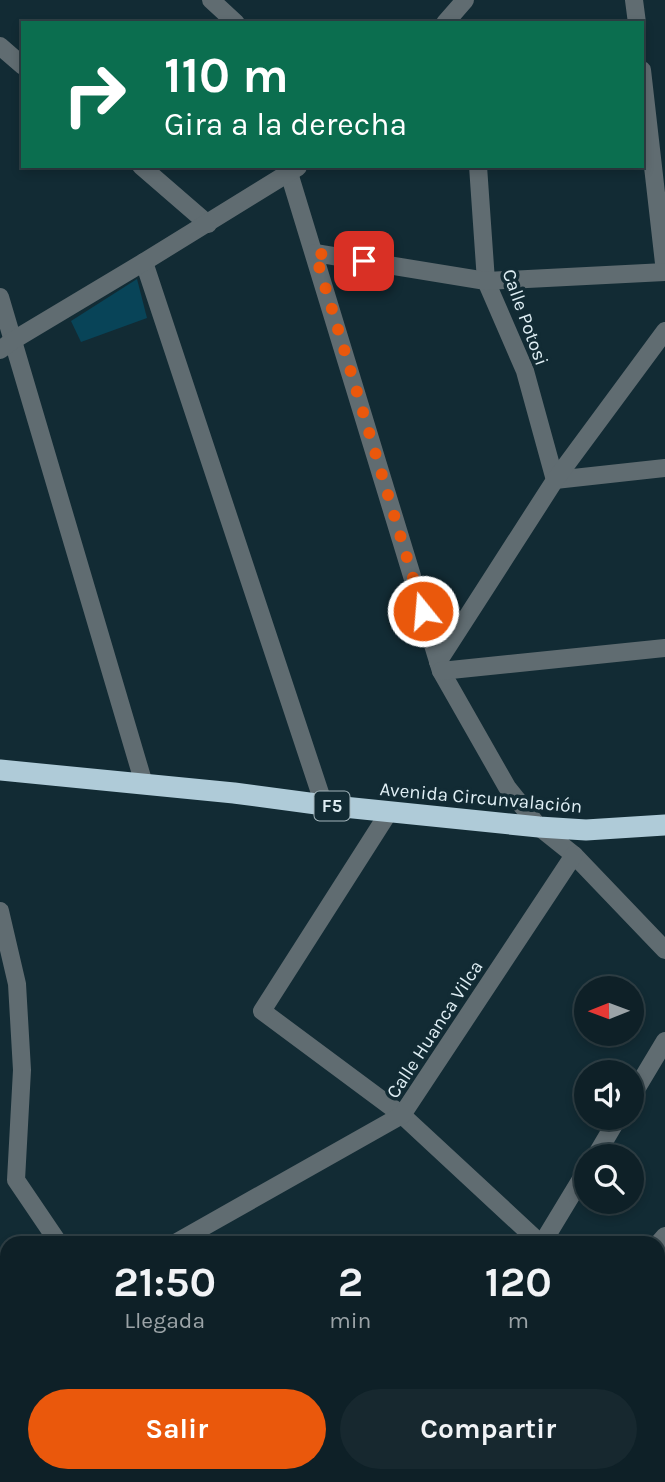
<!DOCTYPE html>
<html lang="es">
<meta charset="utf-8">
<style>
:root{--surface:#0e2027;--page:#17282f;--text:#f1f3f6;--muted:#9ba3a7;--line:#2e3e44;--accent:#ea580c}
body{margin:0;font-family:Karla,sans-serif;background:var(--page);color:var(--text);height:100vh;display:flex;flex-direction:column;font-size:26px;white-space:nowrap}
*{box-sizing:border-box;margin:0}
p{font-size:23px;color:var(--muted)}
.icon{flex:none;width:38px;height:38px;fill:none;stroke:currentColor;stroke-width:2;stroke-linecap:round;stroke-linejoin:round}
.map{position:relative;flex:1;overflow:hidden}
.side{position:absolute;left:0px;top:1236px;width:665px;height:247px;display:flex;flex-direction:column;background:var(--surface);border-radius:21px 21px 0 0;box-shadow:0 4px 10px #0003,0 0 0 2px var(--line)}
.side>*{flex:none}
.hud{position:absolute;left:21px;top:21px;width:623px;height:147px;border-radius:0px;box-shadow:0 4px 10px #0003,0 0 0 2px var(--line);background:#0b6e4f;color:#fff;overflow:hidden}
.needle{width:46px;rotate:269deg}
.controls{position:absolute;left:574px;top:976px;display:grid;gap:14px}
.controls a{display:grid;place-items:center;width:70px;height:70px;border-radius:50%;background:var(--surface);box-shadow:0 4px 10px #0003,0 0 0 2px var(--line);font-size:35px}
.pin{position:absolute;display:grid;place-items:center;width:60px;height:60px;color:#fff;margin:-30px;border-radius:14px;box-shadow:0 4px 10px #0006}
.me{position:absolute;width:77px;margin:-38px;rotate:343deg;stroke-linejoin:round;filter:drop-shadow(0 0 5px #0008)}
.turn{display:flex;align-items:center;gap:24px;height:147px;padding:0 28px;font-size:32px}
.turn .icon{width:91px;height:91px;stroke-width:2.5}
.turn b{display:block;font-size:49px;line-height:60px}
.eta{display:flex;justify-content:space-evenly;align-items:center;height:119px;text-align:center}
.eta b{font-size:42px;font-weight:700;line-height:49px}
.cta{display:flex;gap:14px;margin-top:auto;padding:14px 28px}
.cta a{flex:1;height:80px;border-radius:42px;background:var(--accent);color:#fff;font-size:28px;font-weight:700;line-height:80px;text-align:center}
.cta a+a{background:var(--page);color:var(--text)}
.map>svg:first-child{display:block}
.green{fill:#084458}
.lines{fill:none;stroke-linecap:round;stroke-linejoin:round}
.lane{stroke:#606c71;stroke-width:12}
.street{stroke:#606c71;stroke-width:18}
.highway{stroke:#afcbd8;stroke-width:21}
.route{stroke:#ea580c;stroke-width:12;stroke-dasharray:0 21.6}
.labels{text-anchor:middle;stroke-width:7;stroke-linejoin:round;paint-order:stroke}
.shield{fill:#122b34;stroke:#a2b4ba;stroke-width:2}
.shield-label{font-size:18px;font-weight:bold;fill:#dfeef4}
.street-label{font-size:19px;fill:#dfeef4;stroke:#122b34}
</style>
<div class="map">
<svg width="665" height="1482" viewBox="0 0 665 1482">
<rect width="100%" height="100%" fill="#122b34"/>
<g class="green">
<path d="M 137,279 L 147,318 L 81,342 L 71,321 Z"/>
<path d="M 456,1475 L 652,1475 L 665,1482 L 450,1482 Z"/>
</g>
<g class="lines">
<g class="lane">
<path d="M 0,1458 L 7,1459"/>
<path d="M 97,1475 L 134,1482"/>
</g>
<g class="street">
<path d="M 211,0 L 236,23"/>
<path d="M 634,0 L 637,23"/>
<path d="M 445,23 L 465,0"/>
<path d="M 0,46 L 23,66"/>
<path d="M 642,70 L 665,272"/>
<path d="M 141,166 L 208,224"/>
<path d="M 478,166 L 486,281 L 525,371 L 555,480 L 665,468"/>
<path d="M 289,173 L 441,671 L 507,787 L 539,827 L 574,855 L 665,950"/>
<path d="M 315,253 L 486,281 L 665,272"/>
<path d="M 144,262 L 324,805"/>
<path d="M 0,297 L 144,784"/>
<path d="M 0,350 L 12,341 L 144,262 L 298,167"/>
<path d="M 438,662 L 555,480 L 665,331"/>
<path d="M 441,671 L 665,648"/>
<path d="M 389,812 L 262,1011 L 402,1115 L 539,1242"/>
<path d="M 0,911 L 17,984 L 22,1070 L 16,1180 L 58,1242"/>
<path d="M 632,1096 L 665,1041"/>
<path d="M 595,1157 L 618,1118"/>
<path d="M 177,1242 L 402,1115 L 574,855"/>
<path d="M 543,1242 L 586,1171"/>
<path d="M 658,1244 L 665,1236"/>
<path d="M 658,1333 L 665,1336"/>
<path d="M 206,1475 L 210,1482"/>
<path d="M 154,1482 L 156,1475"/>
<path d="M 433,1482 L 440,1475"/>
</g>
<path class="highway" d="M 0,770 L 234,793 L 324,805 L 539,827 L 586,830 L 665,825"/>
</g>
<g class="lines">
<path class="route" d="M 364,261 L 315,253 L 423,611"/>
</g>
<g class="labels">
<rect class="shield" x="314.5" y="791.5" width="35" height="29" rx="5"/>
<g class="shield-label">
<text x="332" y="812">F5</text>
</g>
<g class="street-label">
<text transform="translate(526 317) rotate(70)" y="7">Calle Potosi</text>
<text transform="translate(481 797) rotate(5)" y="7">Avenida Circunvalación</text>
<text transform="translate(434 1029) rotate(-57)" y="7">Calle Huanca Vilca</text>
</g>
</g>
</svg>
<div class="controls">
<a><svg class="needle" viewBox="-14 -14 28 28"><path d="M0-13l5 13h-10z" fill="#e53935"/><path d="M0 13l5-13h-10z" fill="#9ba3a7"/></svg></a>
<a><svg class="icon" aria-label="sound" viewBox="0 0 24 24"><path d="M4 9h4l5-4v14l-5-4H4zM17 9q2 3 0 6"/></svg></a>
<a><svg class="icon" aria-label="search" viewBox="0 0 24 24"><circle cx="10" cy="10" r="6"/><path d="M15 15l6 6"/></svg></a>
</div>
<div class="pin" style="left:364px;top:261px;background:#d93025"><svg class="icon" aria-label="arrive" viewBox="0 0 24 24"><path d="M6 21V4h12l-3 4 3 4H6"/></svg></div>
<svg class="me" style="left:423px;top:611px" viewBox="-20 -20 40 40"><circle r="17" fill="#ea580c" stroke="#fff" stroke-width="3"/><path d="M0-11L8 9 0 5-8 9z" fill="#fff"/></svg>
<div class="hud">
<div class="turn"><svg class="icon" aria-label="right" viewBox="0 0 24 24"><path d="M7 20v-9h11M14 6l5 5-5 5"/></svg><div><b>110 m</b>Gira a la derecha</div></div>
</div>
<section class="side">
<div class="eta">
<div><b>21:50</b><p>Llegada</p></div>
<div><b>2</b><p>min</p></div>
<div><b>120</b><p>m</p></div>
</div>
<div class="cta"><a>Salir</a><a>Compartir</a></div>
</section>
</div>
